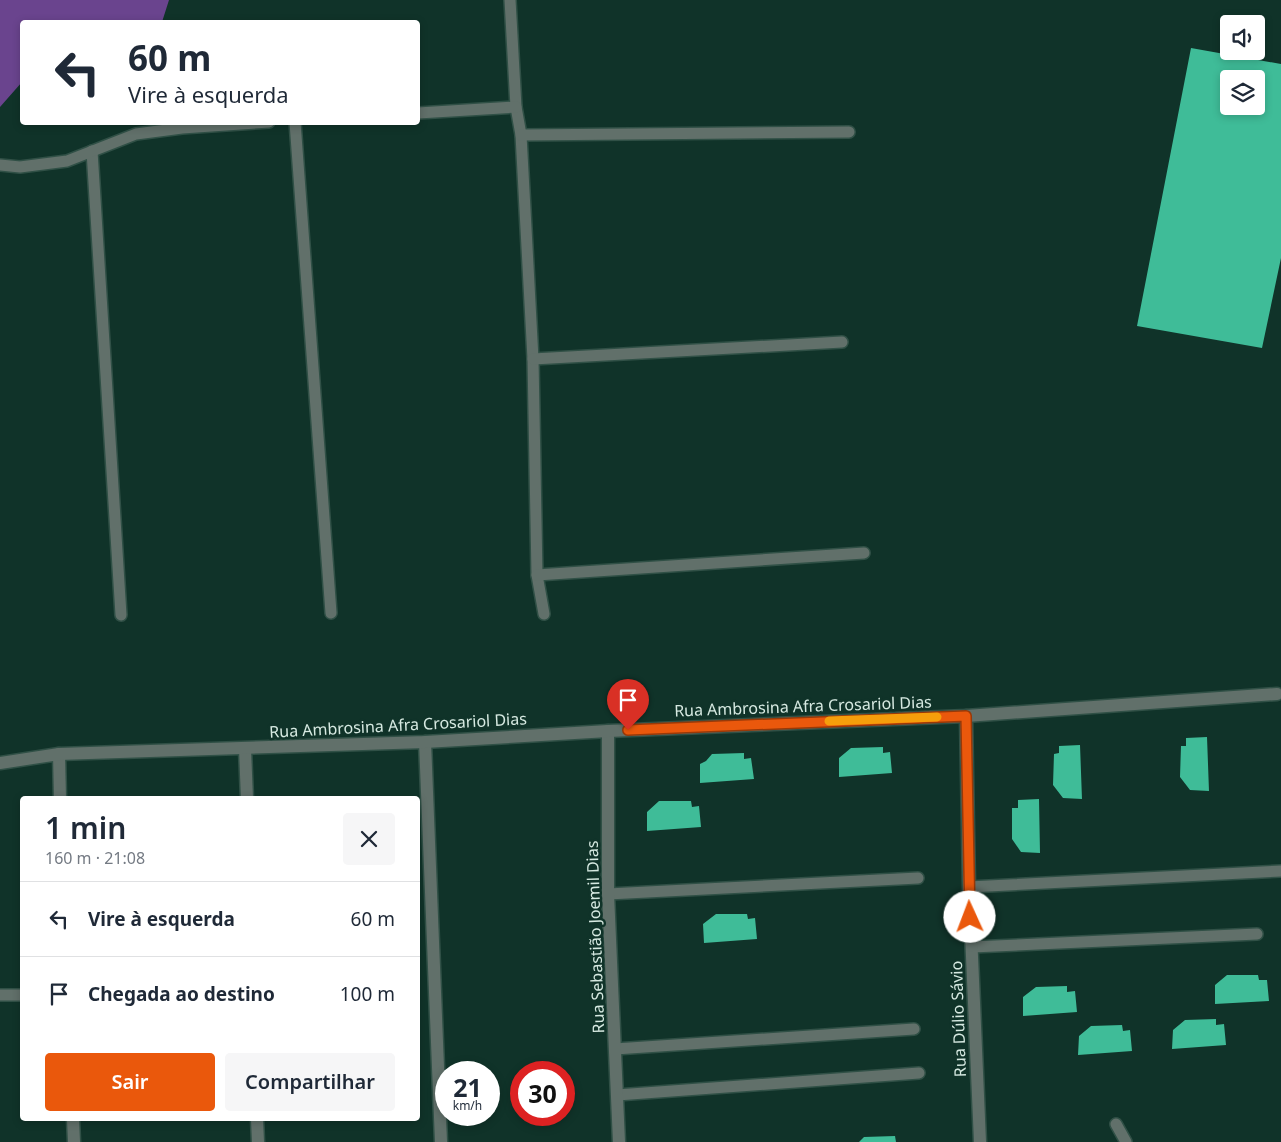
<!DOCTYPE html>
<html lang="pt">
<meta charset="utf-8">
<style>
:root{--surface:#fff;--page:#f6f6f7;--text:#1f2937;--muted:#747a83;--line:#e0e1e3;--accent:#ea580c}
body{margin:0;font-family:"Noto Sans",sans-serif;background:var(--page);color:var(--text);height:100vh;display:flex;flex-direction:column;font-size:19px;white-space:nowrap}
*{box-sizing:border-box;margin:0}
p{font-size:16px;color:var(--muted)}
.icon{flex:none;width:28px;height:28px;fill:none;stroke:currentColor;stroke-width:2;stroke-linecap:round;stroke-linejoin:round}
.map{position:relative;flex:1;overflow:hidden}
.drawer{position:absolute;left:20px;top:796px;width:400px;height:325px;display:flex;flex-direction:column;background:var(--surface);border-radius:5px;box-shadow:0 2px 8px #0003}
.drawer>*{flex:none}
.top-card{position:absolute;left:20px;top:20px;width:400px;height:105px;border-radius:5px;box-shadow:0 2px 8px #0003;background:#fff;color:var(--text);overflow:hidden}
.controls{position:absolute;left:1220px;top:15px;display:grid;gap:10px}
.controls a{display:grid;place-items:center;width:45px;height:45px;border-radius:5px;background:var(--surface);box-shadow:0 2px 8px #0003;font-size:25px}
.speed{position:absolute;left:435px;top:1061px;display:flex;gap:10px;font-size:25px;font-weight:700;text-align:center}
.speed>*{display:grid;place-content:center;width:65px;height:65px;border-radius:50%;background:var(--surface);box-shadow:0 2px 8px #0003;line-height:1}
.speed small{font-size:12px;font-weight:400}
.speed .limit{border:8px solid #d22;background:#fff;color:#111}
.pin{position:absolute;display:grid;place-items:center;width:42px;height:42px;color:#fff;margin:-51px -21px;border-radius:50% 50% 50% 0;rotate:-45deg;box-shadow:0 0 5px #0007}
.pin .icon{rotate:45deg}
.me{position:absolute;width:55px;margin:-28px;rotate:358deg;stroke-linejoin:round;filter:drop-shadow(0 0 4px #0008)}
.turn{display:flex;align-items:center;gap:18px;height:105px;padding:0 25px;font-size:22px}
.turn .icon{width:65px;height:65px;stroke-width:2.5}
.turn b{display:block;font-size:35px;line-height:42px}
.round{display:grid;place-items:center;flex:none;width:52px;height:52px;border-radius:5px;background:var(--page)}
.summary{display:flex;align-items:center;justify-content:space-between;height:85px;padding:0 25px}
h1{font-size:30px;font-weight:600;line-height:38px}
.cta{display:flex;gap:10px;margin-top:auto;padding:10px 25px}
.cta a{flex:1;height:58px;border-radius:5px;background:var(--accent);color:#fff;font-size:20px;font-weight:600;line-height:58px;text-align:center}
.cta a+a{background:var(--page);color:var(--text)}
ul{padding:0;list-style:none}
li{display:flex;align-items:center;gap:15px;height:75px;padding:0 25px;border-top:1px solid var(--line)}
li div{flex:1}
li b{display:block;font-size:19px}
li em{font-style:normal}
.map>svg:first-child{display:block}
.forest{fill:#6a448e}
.building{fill:#3fbc98;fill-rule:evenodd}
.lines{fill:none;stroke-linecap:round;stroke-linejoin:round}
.lane-casing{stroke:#305046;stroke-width:14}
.street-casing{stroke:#305046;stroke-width:15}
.lane{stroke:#61706a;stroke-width:11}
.street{stroke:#61706a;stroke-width:12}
.route-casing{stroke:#983908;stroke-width:12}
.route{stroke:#ea580c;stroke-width:9}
.slow{stroke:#f59e0b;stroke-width:9}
.labels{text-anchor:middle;stroke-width:5;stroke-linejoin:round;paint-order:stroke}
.street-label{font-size:16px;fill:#d6e9e1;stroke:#103329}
</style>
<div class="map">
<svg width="1281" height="1142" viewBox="0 0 1281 1142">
<rect width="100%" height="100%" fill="#103329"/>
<path class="forest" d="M 0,0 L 169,0 L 162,22 L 22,22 L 22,82 L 0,107 Z"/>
<g class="building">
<path d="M 1191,48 L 1281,64 L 1281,258 L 1262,348 L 1137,326 ZM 1229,79 L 1256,79 L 1256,106 L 1229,106 Z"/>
<path d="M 1207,737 L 1209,791 L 1190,790 L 1180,777 L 1181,746 L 1186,746 L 1186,738 Z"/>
<path d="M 1080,745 L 1082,799 L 1063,798 L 1053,785 L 1054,754 L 1059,753 L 1059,746 Z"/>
<path d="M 883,747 L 883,753 L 890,752 L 892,773 L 839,777 L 839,758 L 851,748 Z"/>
<path d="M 744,753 L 744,759 L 751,758 L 754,779 L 700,783 L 700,764 L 706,761 L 712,754 Z"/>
<path d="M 1039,799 L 1040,853 L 1021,852 L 1012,839 L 1012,808 L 1018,808 L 1018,800 Z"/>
<path d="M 659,801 L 691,801 L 692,807 L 699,806 L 701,827 L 647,831 L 647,812 Z"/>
<path d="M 716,914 L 747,914 L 748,919 L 755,918 L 757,939 L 704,943 L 703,924 Z"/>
<path d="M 1227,975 L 1258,975 L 1259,980 L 1267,980 L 1269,1001 L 1215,1004 L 1215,985 Z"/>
<path d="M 1067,986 L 1067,992 L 1075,991 L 1077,1012 L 1023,1016 L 1023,997 L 1036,987 Z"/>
<path d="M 1216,1019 L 1216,1025 L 1224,1024 L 1226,1045 L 1172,1049 L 1173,1030 L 1185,1020 Z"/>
<path d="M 1122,1025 L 1123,1031 L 1130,1030 L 1132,1051 L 1078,1055 L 1079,1036 L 1091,1026 Z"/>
<path d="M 895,1136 L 896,1142 L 859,1142 L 864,1137 Z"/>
</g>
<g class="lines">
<defs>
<g id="lane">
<path d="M 510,0 L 516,107 L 521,135 L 533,359 L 537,575 L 544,614"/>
<path d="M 418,113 L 516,107"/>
<path d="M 295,122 L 331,613"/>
<path d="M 521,135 L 849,132"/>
<path d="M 92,151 L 121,615"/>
<path d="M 0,165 L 20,167 L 67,161 L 136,134 L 182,128 L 269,122"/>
<path d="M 533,359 L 842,342"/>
<path d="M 537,575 L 864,553"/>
<path d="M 969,887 L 1281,871"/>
<path d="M 608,894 L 918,878"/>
<path d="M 972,947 L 1257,934"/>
<path d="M 0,995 L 22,995"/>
<path d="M 615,1049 L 914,1029"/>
<path d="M 617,1095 L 919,1073"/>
<path d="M 1116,1124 L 1126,1142"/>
</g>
<g id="street">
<path d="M 966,716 L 969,887 L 980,1142"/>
<path d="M 608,731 L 608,894 L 619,1142"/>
<path d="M 425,742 L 441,1142"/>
<path d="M 245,749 L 247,799"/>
<path d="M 59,754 L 60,799"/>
<path d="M 0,763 L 59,754 L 425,742 L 608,731 L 966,716 L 1277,694"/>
<path d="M 73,1119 L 74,1142"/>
<path d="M 257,1119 L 258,1142"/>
</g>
</defs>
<use href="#lane" class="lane-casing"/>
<use href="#street" class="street-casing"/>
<use href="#lane" class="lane"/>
<use href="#street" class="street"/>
</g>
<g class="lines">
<defs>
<path id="route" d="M 628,730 L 966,716 L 970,917"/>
</defs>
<use href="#route" class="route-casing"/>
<use href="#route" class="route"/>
<path class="slow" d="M 829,721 L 937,717"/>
</g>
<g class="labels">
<g class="street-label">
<text transform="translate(803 706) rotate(-2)" y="6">Rua Ambrosina Afra Crosariol Dias</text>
<text transform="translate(398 725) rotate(-3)" y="6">Rua Ambrosina Afra Crosariol Dias</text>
<text transform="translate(595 937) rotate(-92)" y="6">Rua Sebastião Joemil Dias</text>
<text transform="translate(958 1019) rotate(-92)" y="6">Rua Dúlio Sávio</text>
</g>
</g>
</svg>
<div class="controls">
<a><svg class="icon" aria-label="sound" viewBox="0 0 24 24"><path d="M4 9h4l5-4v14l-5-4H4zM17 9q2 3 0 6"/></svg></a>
<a><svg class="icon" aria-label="layers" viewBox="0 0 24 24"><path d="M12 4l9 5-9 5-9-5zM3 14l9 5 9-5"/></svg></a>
</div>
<div class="speed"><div>21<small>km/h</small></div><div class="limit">30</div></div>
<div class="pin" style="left:628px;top:730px;background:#d93025"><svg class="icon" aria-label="arrive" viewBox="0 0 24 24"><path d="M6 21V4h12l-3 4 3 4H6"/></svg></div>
<svg class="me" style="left:970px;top:917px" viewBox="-20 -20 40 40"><circle r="19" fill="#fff"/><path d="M0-13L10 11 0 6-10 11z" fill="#ea580c"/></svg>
<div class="top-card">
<div class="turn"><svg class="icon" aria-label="left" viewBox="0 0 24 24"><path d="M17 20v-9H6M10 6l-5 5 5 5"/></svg><div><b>60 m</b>Vire à esquerda</div></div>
</div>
<section class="drawer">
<div class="summary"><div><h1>1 min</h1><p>160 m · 21:08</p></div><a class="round"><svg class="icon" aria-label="close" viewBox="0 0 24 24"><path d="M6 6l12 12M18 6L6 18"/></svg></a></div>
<ul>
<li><svg class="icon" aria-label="left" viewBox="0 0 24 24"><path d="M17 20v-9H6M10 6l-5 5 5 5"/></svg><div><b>Vire à esquerda</b></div><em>60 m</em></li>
<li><svg class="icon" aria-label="arrive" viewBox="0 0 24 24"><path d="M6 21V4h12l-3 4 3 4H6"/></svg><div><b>Chegada ao destino</b></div><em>100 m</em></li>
</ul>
<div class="cta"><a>Sair</a><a>Compartilhar</a></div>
</section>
</div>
